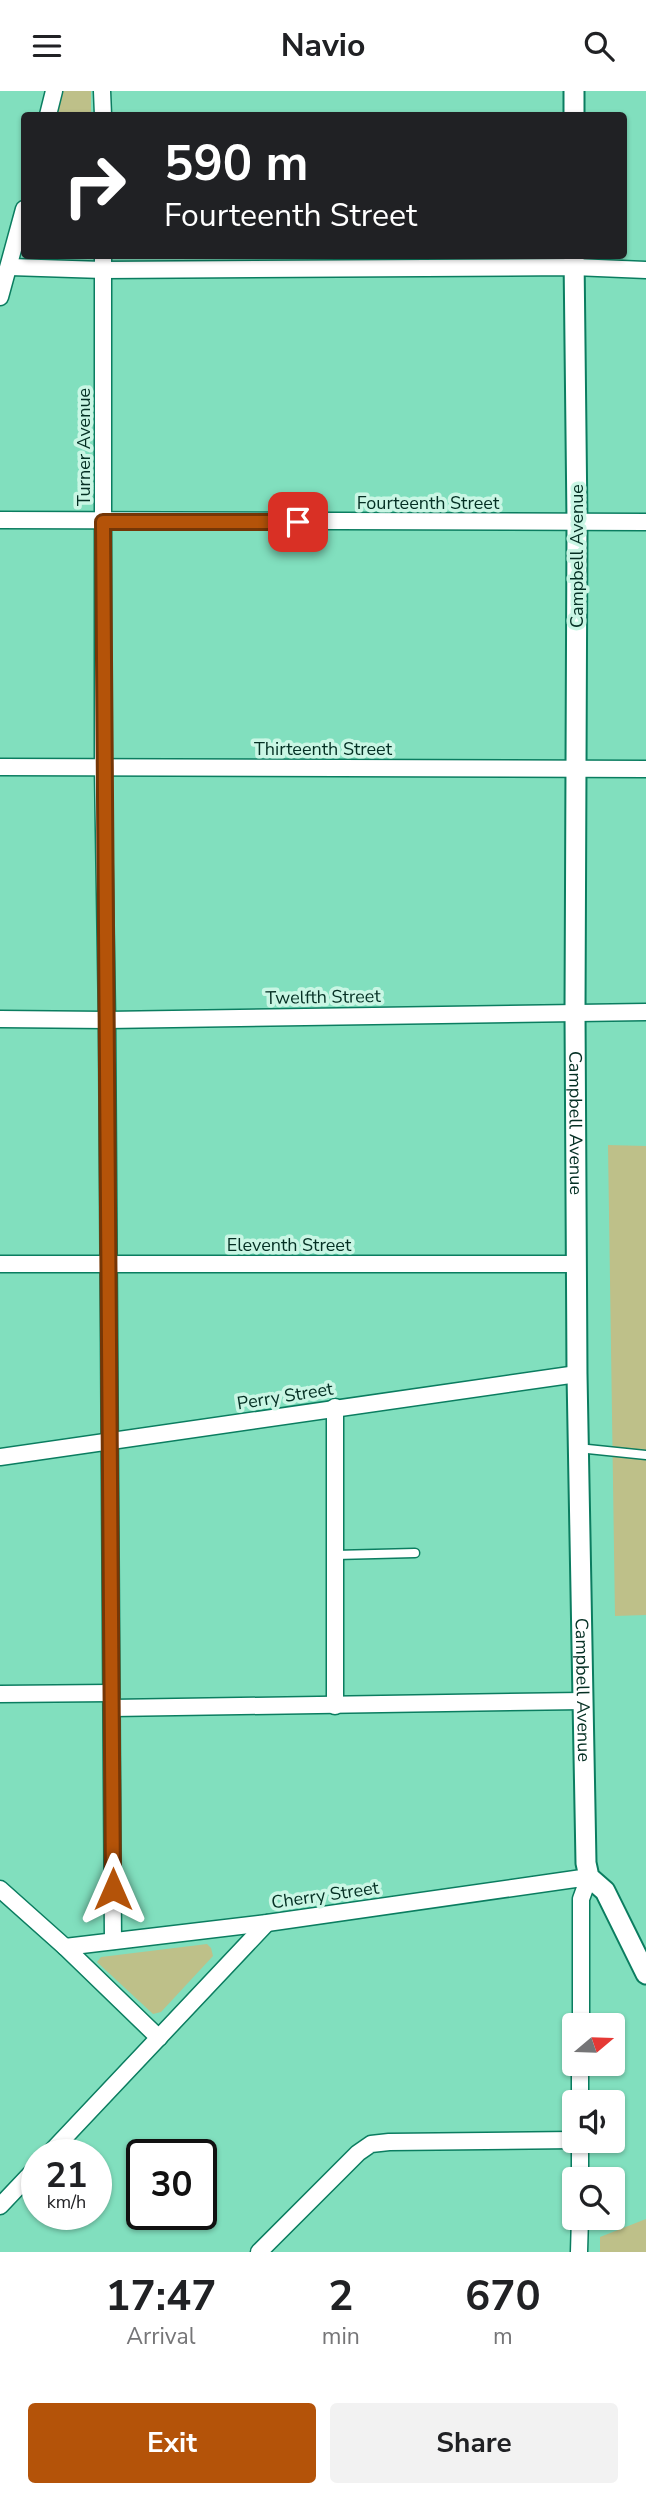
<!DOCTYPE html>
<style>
:root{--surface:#fff;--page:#f2f2f2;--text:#202124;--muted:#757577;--accent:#b45309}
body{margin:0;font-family:"Nunito Sans",sans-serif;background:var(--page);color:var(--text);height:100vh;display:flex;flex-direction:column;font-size:26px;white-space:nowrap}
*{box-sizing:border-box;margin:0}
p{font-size:23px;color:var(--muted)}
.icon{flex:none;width:38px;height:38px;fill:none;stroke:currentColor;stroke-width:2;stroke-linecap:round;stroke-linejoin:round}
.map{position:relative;height:2161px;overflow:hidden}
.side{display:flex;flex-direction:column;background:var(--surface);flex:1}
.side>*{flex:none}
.hud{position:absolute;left:21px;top:21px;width:606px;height:147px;border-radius:7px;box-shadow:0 2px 5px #0004;background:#202124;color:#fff;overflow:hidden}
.needle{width:46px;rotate:71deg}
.controls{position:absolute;left:562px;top:1922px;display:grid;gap:14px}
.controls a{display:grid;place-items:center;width:63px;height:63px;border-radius:7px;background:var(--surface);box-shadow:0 2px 5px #0004;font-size:35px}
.speed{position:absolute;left:21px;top:2048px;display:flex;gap:14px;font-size:35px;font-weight:700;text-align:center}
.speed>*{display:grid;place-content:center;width:91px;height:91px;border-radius:50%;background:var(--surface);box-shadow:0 2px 5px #0004;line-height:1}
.speed small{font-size:18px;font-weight:400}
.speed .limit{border:4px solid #111;border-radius:10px;background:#fff;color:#111}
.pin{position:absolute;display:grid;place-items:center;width:60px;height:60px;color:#fff;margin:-30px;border-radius:14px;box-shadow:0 4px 10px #0006}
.me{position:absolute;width:77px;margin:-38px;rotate:0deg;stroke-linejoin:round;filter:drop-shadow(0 0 5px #0008)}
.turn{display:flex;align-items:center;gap:24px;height:147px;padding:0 28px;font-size:32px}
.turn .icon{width:91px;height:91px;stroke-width:2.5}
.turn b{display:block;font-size:49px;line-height:60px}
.eta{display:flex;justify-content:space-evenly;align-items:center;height:119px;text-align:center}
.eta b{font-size:42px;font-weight:700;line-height:49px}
.cta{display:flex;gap:14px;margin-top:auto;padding:14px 28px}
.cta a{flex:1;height:80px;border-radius:7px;background:var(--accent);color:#fff;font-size:28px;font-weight:700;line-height:80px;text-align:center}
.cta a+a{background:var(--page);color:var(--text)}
header{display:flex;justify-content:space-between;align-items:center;height:91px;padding:0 28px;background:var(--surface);font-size:32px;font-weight:700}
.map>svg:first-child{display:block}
.green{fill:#bec089}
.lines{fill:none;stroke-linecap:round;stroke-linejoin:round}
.service-casing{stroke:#0b7d60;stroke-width:11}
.minor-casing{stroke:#0b7d60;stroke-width:19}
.tertiary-casing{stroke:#0b7d60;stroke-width:23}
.service{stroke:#fff;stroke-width:8}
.minor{stroke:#fff;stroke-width:16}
.tertiary{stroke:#fff;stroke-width:19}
.route-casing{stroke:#753606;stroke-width:18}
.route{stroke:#b45309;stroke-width:12}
.labels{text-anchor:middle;stroke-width:7;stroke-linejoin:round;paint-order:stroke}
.street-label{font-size:18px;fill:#042f23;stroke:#c9f6e4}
</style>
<header><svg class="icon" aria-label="menu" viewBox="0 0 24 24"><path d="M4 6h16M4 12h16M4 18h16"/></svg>Navio<svg class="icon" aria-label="search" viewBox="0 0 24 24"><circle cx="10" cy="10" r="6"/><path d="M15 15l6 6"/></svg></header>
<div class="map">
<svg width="646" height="2161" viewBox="0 0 646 2161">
<rect width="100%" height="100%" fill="#81dfbe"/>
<g class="green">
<path d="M 60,0 L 91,0 L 91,24 L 55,24 Z"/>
<path d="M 608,1054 L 646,1055 L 646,1524 L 615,1525 Z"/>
<path d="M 207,1853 L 211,1857 L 213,1865 L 161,1921 L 153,1923 L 97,1871 L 101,1866 Z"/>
<path d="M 646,2128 L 646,2161 L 600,2161 L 600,2146 Z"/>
</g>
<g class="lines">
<defs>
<g id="service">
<path d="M 578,1357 L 646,1364"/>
<path d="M 335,1464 L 415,1462"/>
</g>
<g id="minor">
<path d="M 102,0 L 103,24"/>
<path d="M 48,24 L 54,0"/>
<path d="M 103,164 L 103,677 L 107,929 L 113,1850"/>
<path d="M 10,176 L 103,179 L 574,176 L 646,179"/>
<path d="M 0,206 L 24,118"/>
<path d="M 0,429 L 646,431"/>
<path d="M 0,676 L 646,678"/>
<path d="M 0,928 L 107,929 L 646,921"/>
<path d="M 0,1173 L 577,1173"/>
<path d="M 0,1366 L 577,1283"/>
<path d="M 0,1603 L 111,1602"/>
<path d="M 335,1615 L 335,1316"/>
<path d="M 112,1617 L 583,1610"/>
<path d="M 0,1798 L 65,1856 L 159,1947"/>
<path d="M 65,1856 L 267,1832 L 589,1786 L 581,1808 L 581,1934"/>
<path d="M 580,2011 L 580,1972"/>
<path d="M 49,2063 L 267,1832"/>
<path d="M 580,2088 L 580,2049"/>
<path d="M 0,2115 L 37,2076"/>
<path d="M 259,2161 L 358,2062 L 371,2053 L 389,2051 L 574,2049"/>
<path d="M 579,2161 L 580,2126"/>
</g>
<g id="tertiary">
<path d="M 574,0 L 574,24"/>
<path id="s1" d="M 574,164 L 577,431 L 575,921 L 577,1283 L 586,1772 L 589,1786 L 605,1800 L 646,1883"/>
</g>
</defs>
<use href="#service" class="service-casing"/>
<use href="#minor" class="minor-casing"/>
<use href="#tertiary" class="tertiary-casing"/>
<use href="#service" class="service"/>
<use href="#minor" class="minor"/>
<use href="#tertiary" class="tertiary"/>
</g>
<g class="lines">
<defs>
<path id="route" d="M 113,1798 C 113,1342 103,886 103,431 L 298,431"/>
</defs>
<use href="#route" class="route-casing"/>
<use href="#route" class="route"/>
</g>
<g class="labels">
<g class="street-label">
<text transform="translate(84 356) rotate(-90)" y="6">Turner Avenue</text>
<text x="428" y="418">Fourteenth Street</text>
<text transform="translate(577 465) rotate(-90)" y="6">Campbell Avenue</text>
<text x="323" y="664">Thirteenth Street</text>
<text transform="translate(323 906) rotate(-1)" y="6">Twelfth Street</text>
<text dy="6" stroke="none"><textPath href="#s1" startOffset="868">Campbell Avenue</textPath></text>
<text x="289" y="1160">Eleventh Street</text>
<text transform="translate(285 1305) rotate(-9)" y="6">Perry Street</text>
<text dy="6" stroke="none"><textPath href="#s1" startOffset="1435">Campbell Avenue</textPath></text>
<text transform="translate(325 1804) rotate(-8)" y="6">Cherry Street</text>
</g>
</g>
</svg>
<div class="controls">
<a><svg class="needle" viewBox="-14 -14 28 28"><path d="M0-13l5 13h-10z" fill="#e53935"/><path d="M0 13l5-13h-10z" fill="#757577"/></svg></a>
<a><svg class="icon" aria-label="sound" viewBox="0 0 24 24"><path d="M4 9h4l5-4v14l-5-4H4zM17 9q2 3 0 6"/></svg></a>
<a><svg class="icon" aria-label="search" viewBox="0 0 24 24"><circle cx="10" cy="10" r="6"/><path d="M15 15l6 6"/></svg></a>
</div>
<div class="speed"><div>21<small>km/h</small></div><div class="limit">30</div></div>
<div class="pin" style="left:298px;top:431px;background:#d93025"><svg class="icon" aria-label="arrive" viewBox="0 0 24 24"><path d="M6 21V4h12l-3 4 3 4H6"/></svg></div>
<svg class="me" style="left:113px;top:1798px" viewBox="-20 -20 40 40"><path d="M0-17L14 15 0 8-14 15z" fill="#b45309" stroke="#fff" stroke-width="4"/></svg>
<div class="hud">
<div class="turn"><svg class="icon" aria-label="right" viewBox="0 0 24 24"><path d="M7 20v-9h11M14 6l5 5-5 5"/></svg><div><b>590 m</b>Fourteenth Street</div></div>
</div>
</div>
<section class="side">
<div class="eta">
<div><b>17:47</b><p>Arrival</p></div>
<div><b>2</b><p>min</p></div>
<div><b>670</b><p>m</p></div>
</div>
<div class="cta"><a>Exit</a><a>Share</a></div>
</section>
